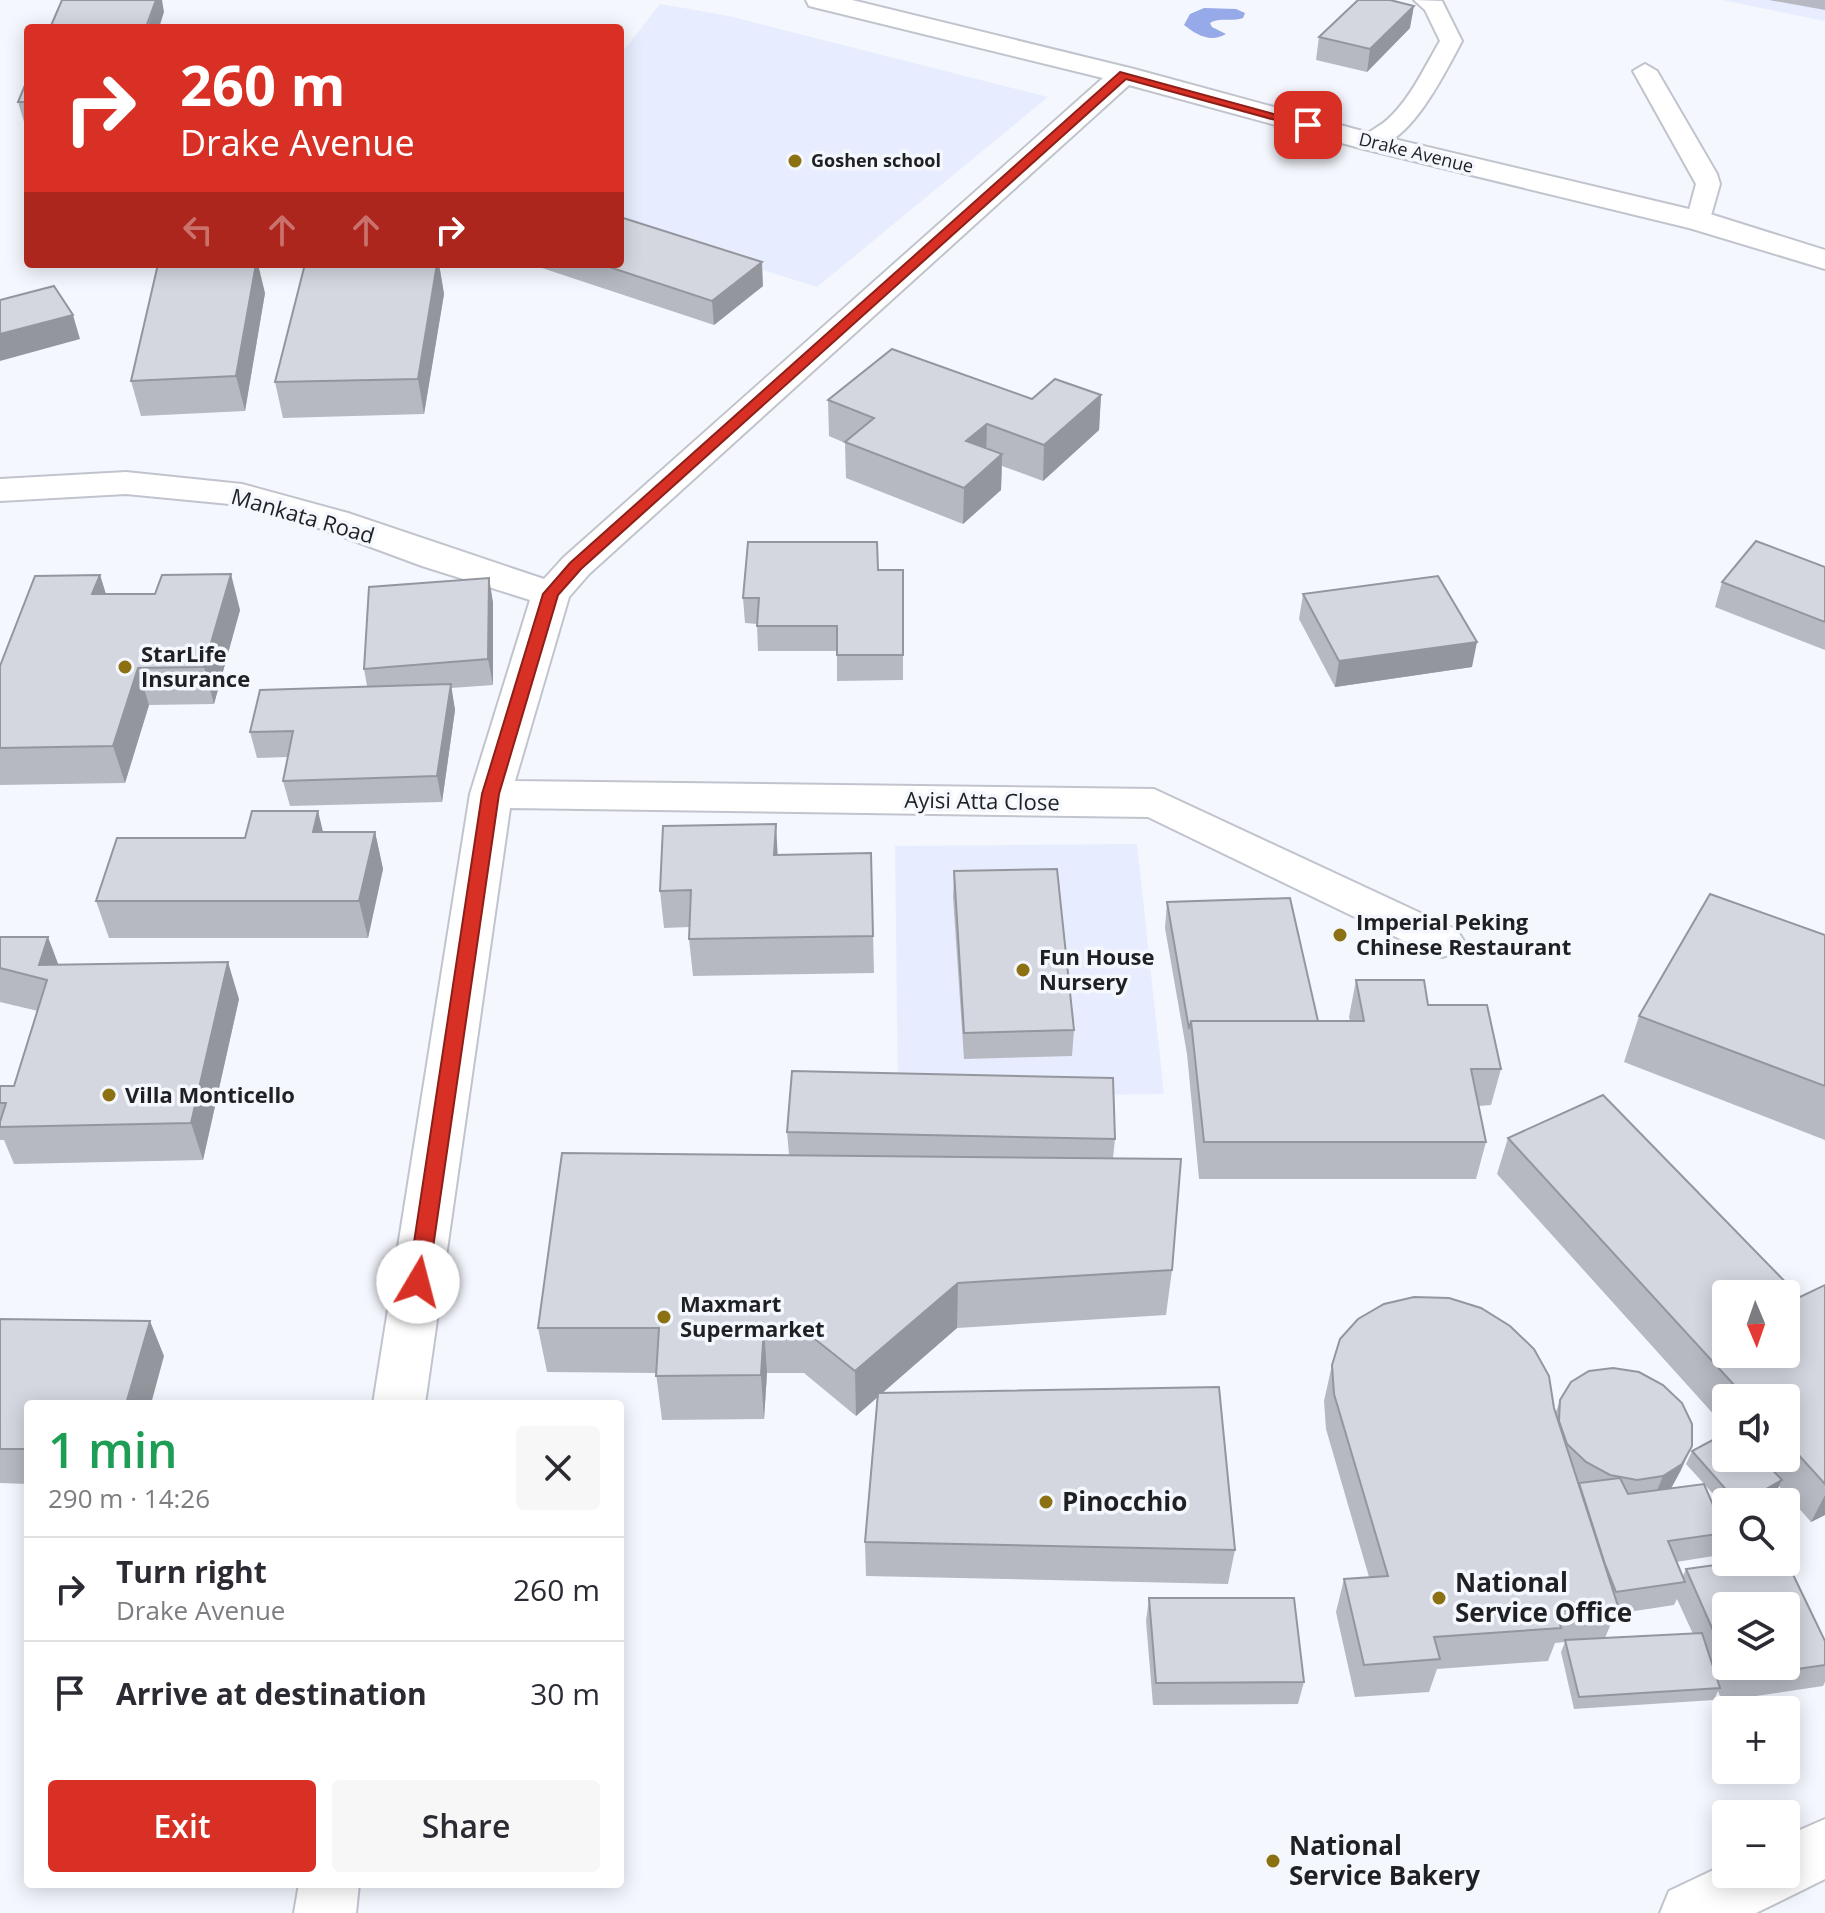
<!DOCTYPE html>
<meta charset="utf-8">
<style>
:root{--surface:#fff;--page:#f7f7f7;--text:#2b2b33;--muted:#7c7c81;--line:#e1e1e2;--accent:#d93025}
body{margin:0;font-family:"Open Sans",sans-serif;background:var(--page);color:var(--text);height:100vh;display:flex;flex-direction:column;font-size:30px;white-space:nowrap}
*{box-sizing:border-box;margin:0}
p{font-size:26px;color:var(--muted)}
.icon{flex:none;width:44px;height:44px;fill:none;stroke:currentColor;stroke-width:2;stroke-linecap:round;stroke-linejoin:round}
.map{position:relative;flex:1;overflow:hidden}
.side{position:absolute;left:24px;top:1400px;width:600px;height:488px;display:flex;flex-direction:column;background:var(--surface);border-radius:8px;box-shadow:0 4px 20px #0003}
.side>*{flex:none}
.top-card{position:absolute;left:24px;top:24px;width:600px;height:244px;border-radius:8px;box-shadow:0 4px 20px #0003;background:#d93025;color:#fff;overflow:hidden}
.needle{width:52px;rotate:178deg}
.buttons{position:absolute;left:1712px;top:1280px;display:grid;gap:16px}
.buttons a{display:grid;place-items:center;width:88px;height:88px;border-radius:8px;background:var(--surface);box-shadow:0 4px 20px #0003;font-size:40px}
.pin{position:absolute;display:grid;place-items:center;width:68px;height:68px;color:#fff;margin:-34px;border-radius:16px;box-shadow:0 4px 12px #0006}
.me{position:absolute;width:88px;margin:-44px;rotate:8deg;stroke-linejoin:round;filter:drop-shadow(0 0 6px #0008)}
.turn{display:flex;align-items:center;gap:28px;height:168px;padding:0 24px;font-size:36px}
.turn .icon{width:104px;height:104px;stroke-width:2.5}
.turn b{display:block;font-size:56px;line-height:68px}
.lanes{display:flex;align-items:center;height:76px;padding:0 24px;background:#0003;justify-content:center;gap:40px;direction:ltr}
.lanes .off{opacity:.35}
.round{display:grid;place-items:center;flex:none;width:84px;height:84px;border-radius:8px;background:var(--page)}
.overview{display:flex;align-items:center;justify-content:space-between;height:136px;padding:0 24px}
h1{font-size:48px;font-weight:600;line-height:60px;color:#1e9e55}
.button{display:flex;gap:16px;margin-top:auto;padding:16px 24px}
.button a{flex:1;height:92px;border-radius:8px;background:var(--accent);color:#fff;font-size:32px;font-weight:600;line-height:92px;text-align:center}
.button a+a{background:var(--page);color:var(--text)}
ul{padding:0;list-style:none}
li{display:flex;align-items:center;gap:24px;height:104px;padding:0 24px;border-top:2px solid var(--line)}
li div{flex:1}
li b{display:block;font-size:30px}
li em{font-style:normal}
.map>svg:first-child{display:block}
.built{fill:#e7edfe}
.water{fill:#96a9e9}
.lines{fill:none;stroke-linecap:round;stroke-linejoin:round}
.lane-casing{stroke:#c1c4cd;stroke-width:4}
.street-casing{stroke:#c1c4cd;stroke-width:4}
.secondary-casing{stroke:#c1c4cd;stroke-width:4}
.lane{fill:#fff;fill-rule:evenodd}
.street{fill:#fff;fill-rule:evenodd}
.secondary{fill:#fff;fill-rule:evenodd}
.wall{fill:#b6b9c1;fill-rule:evenodd}
.shaded-wall{fill:#94969d}
.building{fill:#d4d7e0;stroke:#94969d;stroke-width:2;fill-rule:evenodd}
.route{fill:#d93025;stroke:#8d1f18;stroke-width:2}
.poi-dot{fill:#8c7113;stroke:#f4f7fe;stroke-width:3}
.labels{text-anchor:middle;stroke-width:7;stroke-linejoin:round;paint-order:stroke}
.far-street-label{font-size:18px;fill:#1f2023;stroke:#f4f7fe}
.far-poi-label{font-size:18px;font-weight:bold;fill:#1f2023;stroke:#f4f7fe;text-anchor:start}
.street-label{font-size:22px;fill:#1f2023;stroke:#f4f7fe}
.poi-label{font-size:22px;font-weight:bold;fill:#1f2023;stroke:#f4f7fe;text-anchor:start}
.near-poi-label{font-size:26px;font-weight:bold;fill:#1f2023;stroke:#f4f7fe;text-anchor:start}
</style>
<div class="map">
<svg width="1825" height="1913" viewBox="0 0 1825 1913">
<rect width="100%" height="100%" fill="#f4f7fe"/>
<g class="built">
<path d="M 1722,0 L 1825,0 L 1825,21 Z"/>
<path d="M 660,4 L 729,16 L 1048,97 L 817,287 L 620,225 L 620,55 Z"/>
<path d="M 1137,844 L 1164,1094 L 898,1097 L 895,846 Z"/>
</g>
<path class="water" d="M 1204,8 L 1236,9 L 1245,13 L 1243,18 C 1232,22 1219,17 1210,23 L 1212,27 L 1226,34 C 1210,43 1197,35 1184,25 L 1190,14 Z"/>
<g class="lines">
<defs>
<g id="lane">
<path d="M 1414,0 L 1442,1 L 1462,41 C 1445,72 1405,158 1361,147 L 1358,142 C 1365,132 1379,128 1388,119 C 1411,98 1424,68 1440,41 L 1425,10 Z"/>
<path d="M 1645,64 L 1657,71 L 1717,174 L 1720,184 L 1708,226 L 1690,226 L 1686,221 L 1696,184 L 1633,71 Z"/>
</g>
<g id="street">
<path d="M 806,0 L 852,0 L 1134,69 L 1377,135 L 1710,214 L 1825,250 L 1825,269 L 1689,228 L 1360,148 L 1129,85 L 589,574 L 569,597 L 515,781 L 1154,789 L 1457,930 L 1464,941 L 1457,952 L 1442,957 L 1427,952 L 1148,817 L 510,808 L 425,1404 L 373,1404 L 470,794 L 530,600 L 422,566 L 322,529 L 240,505 L 126,494 L 0,501 L 0,479 L 126,472 L 242,484 L 348,513 L 544,579 L 563,558 L 1103,78 L 809,6 Z"/>
<path d="M 299,1884 L 359,1884 L 356,1913 L 294,1913 Z"/>
</g>
<path id="secondary" d="M 1825,1819 L 1825,1879 L 1756,1913 L 1660,1913 L 1669,1891 L 1726,1864 L 1726,1874 L 1786,1874 L 1786,1836 Z"/>
</defs>
<use href="#lane" class="lane-casing"/>
<use href="#street" class="street-casing"/>
<use href="#secondary" class="secondary-casing"/>
<use href="#lane" class="lane"/>
<use href="#street" class="street"/>
<use href="#secondary" class="secondary"/>
</g>
<g class="wall">
<path d="M 1769,0 L 1825,0 L 1825,10 Z"/>
<path d="M 1410,28 L 1367,72 L 1316,60 L 1319,37 Z"/>
<path d="M 28,78 L 28,125 L 25,125 L 18,102 Z"/>
<path d="M 305,264 L 439,264 L 444,294 L 424,414 L 283,418 L 275,382 Z"/>
<path d="M 536,264 L 620,264 L 763,286 L 714,325 L 536,266 Z"/>
<path d="M 265,293 L 245,411 L 141,416 L 131,381 Z"/>
<path d="M 1101,395 L 1099,430 L 1043,481 L 1002,466 L 1001,490 L 963,524 L 846,478 L 845,443 L 829,436 L 828,400 L 1032,399 Z"/>
<path d="M 1825,567 L 1825,650 L 1715,607 L 1722,582 Z"/>
<path d="M 878,570 L 903,570 L 903,680 L 837,681 L 837,651 L 758,651 L 757,624 L 745,623 L 743,598 Z"/>
<path d="M 100,575 L 106,594 L 240,610 L 214,704 L 149,705 L 125,783 L 0,785 L 0,666 Z"/>
<path d="M 489,578 L 493,603 L 493,685 L 451,688 L 455,710 L 442,802 L 290,806 L 283,781 L 288,757 L 257,758 L 250,732 L 367,686 L 364,669 Z"/>
<path d="M 1303,594 L 1472,667 L 1335,687 L 1299,619 Z"/>
<path d="M 323,832 L 375,832 L 383,869 L 368,938 L 109,938 L 96,901 L 245,838 Z"/>
<path d="M 871,853 L 874,973 L 693,976 L 689,939 L 689,927 L 664,928 L 660,891 Z"/>
<path d="M 954,871 L 1074,1030 L 1072,1056 L 964,1059 L 953,897 Z"/>
<path d="M 1167,902 L 1318,1021 L 1350,1021 L 1349,1017 L 1356,980 L 1428,1005 L 1501,1069 L 1491,1105 L 1478,1106 L 1486,1142 L 1476,1179 L 1199,1179 L 1187,1054 L 1165,928 Z"/>
<path d="M 1825,935 L 1825,1140 L 1624,1062 L 1639,1016 Z"/>
<path d="M 0,937 L 59,965 L 239,999 L 203,1160 L 14,1164 L 4,1140 L 0,1140 L 0,1086 L 14,1086 L 38,1011 L 0,1002 Z"/>
<path d="M 787,1132 L 1115,1139 L 1113,1158 L 1172,1270 L 1166,1315 L 957,1328 L 882,1393 L 1235,1550 L 1228,1584 L 866,1576 L 865,1542 L 877,1397 L 856,1416 L 804,1373 L 767,1373 L 764,1419 L 662,1420 L 656,1373 L 547,1372 L 538,1328 L 789,1155 Z"/>
<path d="M 1508,1138 L 1800,1297 L 1825,1285 L 1825,1515 L 1811,1522 L 1779,1486 L 1776,1492 L 1759,1502 L 1726,1502 L 1726,1508 L 1686,1464 L 1692,1451 L 1726,1458 L 1786,1458 L 1786,1398 L 1726,1398 L 1726,1428 L 1497,1174 Z"/>
<path d="M 0,1319 L 164,1356 L 28,1404 L 28,1484 L 0,1483 Z"/>
<path d="M 1332,1365 L 1556,1412 L 1560,1400 L 1681,1470 L 1671,1489 L 1725,1533 L 1714,1556 L 1676,1562 L 1683,1576 L 1686,1569 L 1825,1641 L 1825,1682 L 1823,1686 L 1722,1701 L 1718,1691 L 1714,1700 L 1574,1709 L 1561,1652 L 1565,1642 L 1555,1643 L 1548,1661 L 1437,1669 L 1429,1692 L 1355,1697 L 1336,1612 L 1344,1579 L 1369,1577 L 1326,1429 L 1324,1401 ZM 1677,1599 L 1693,1634 L 1605,1638 L 1615,1614 L 1674,1605 ZM 1726,1606 L 1786,1666 L 1726,1666 Z"/>
<path d="M 1149,1598 L 1304,1682 L 1298,1704 L 1153,1705 L 1146,1621 Z"/>
</g>
<g class="shaded-wall">
<path d="M 156,0 L 162,0 L 164,12 L 159,28 L 147,28 Z"/>
<path d="M 1414,6 L 1410,28 L 1367,72 L 1370,49 Z"/>
<path d="M 762,262 L 763,286 L 714,325 L 712,301 Z"/>
<path d="M 256,264 L 258,264 L 265,293 L 245,411 L 236,376 Z"/>
<path d="M 437,264 L 439,264 L 444,294 L 424,414 L 418,379 Z"/>
<path d="M 73,315 L 80,339 L 0,361 L 0,334 Z"/>
<path d="M 1101,395 L 1099,430 L 1043,481 L 1044,445 Z"/>
<path d="M 987,424 L 986,460 L 966,441 Z"/>
<path d="M 1002,454 L 1001,490 L 963,524 L 964,488 Z"/>
<path d="M 231,574 L 240,610 L 214,704 L 204,667 Z"/>
<path d="M 100,575 L 111,611 L 92,594 Z"/>
<path d="M 489,578 L 493,603 L 493,685 L 488,659 Z"/>
<path d="M 1477,642 L 1472,667 L 1335,687 L 1339,661 Z"/>
<path d="M 138,668 L 149,705 L 125,783 L 113,746 Z"/>
<path d="M 451,684 L 455,710 L 442,802 L 437,776 Z"/>
<path d="M 318,811 L 327,848 L 313,832 Z"/>
<path d="M 776,824 L 778,861 L 774,855 Z"/>
<path d="M 375,832 L 383,869 L 368,938 L 359,901 Z"/>
<path d="M 48,937 L 62,974 L 47,980 L 39,965 Z"/>
<path d="M 228,962 L 239,999 L 203,1160 L 191,1123 Z"/>
<path d="M 958,1283 L 957,1328 L 856,1416 L 855,1371 Z"/>
<path d="M 150,1321 L 164,1356 L 151,1404 L 126,1404 Z"/>
<path d="M 764,1328 L 767,1373 L 764,1419 L 761,1375 Z"/>
<path d="M 1692,1446 L 1681,1470 L 1671,1488 L 1653,1500 L 1663,1476 Z"/>
<path d="M 1782,1480 L 1776,1492 L 1759,1502 L 1743,1502 Z"/>
<path d="M 1825,1495 L 1825,1515 L 1811,1522 Z"/>
</g>
<g class="building">
<path d="M 62,0 L 156,0 L 146,27 L 50,28 Z"/>
<path d="M 1358,0 L 1390,0 L 1414,6 L 1370,49 L 1319,37 Z"/>
<path d="M 28,78 L 28,102 L 18,102 Z"/>
<path d="M 620,217 L 762,262 L 712,301 L 600,264 L 620,264 Z"/>
<path d="M 158,264 L 256,264 L 236,376 L 131,381 Z"/>
<path d="M 305,264 L 437,264 L 418,379 L 275,382 Z"/>
<path d="M 54,286 L 73,315 L 0,334 L 0,300 Z"/>
<path d="M 892,349 L 1032,399 L 1055,379 L 1101,395 L 1044,445 L 987,424 L 966,441 L 1002,454 L 964,488 L 845,442 L 874,418 L 828,400 Z"/>
<path d="M 1756,541 L 1825,567 L 1825,622 L 1722,582 Z"/>
<path d="M 748,542 L 877,542 L 878,570 L 903,570 L 903,655 L 837,655 L 837,626 L 757,626 L 759,598 L 743,598 Z"/>
<path d="M 231,574 L 204,667 L 138,668 L 113,746 L 0,748 L 0,666 L 35,576 L 100,575 L 92,594 L 155,594 L 162,575 Z"/>
<path d="M 1438,576 L 1477,642 L 1339,661 L 1303,594 Z"/>
<path d="M 489,578 L 488,659 L 364,669 L 369,587 Z"/>
<path d="M 451,684 L 437,776 L 283,781 L 293,731 L 250,732 L 260,690 Z"/>
<path d="M 252,811 L 318,811 L 313,832 L 375,832 L 359,901 L 96,901 L 117,838 L 245,838 Z"/>
<path d="M 776,824 L 774,855 L 871,853 L 873,936 L 689,939 L 691,890 L 660,891 L 663,826 Z"/>
<path d="M 1057,869 L 1074,1030 L 964,1033 L 954,871 Z"/>
<path d="M 1710,894 L 1825,935 L 1825,1086 L 1639,1016 Z"/>
<path d="M 1290,898 L 1318,1021 L 1191,1021 L 1189,1029 L 1167,902 Z"/>
<path d="M 0,937 L 48,937 L 39,965 L 228,962 L 191,1123 L 0,1127 L 0,1122 L 6,1103 L 0,1103 L 0,1086 L 14,1086 L 47,980 L 0,968 Z"/>
<path d="M 1356,980 L 1424,980 L 1428,1005 L 1487,1005 L 1501,1069 L 1471,1069 L 1486,1142 L 1204,1142 L 1191,1021 L 1364,1021 Z"/>
<path d="M 792,1071 L 1113,1078 L 1115,1139 L 787,1132 Z"/>
<path d="M 1603,1095 L 1800,1297 L 1825,1285 L 1825,1484 L 1786,1441 L 1786,1398 L 1746,1398 L 1508,1138 ZM 1726,1294 L 1786,1294 L 1786,1354 L 1726,1354 Z"/>
<path d="M 562,1153 L 1181,1159 L 1172,1270 L 958,1283 L 855,1371 L 801,1328 L 764,1328 L 761,1375 L 656,1376 L 659,1328 L 538,1328 Z"/>
<path d="M 1414,1297 L 1449,1298 L 1481,1308 L 1510,1326 L 1534,1349 L 1549,1376 L 1554,1408 L 1618,1606 L 1556,1610 L 1561,1628 L 1434,1637 L 1440,1659 L 1364,1665 L 1344,1579 L 1388,1576 L 1334,1394 L 1332,1365 L 1340,1339 L 1358,1319 L 1384,1304 Z"/>
<path d="M 0,1319 L 150,1321 L 126,1404 L 28,1404 L 28,1449 L 0,1449 Z"/>
<path d="M 1613,1368 L 1639,1372 L 1663,1385 L 1682,1403 L 1692,1424 L 1692,1446 L 1682,1464 L 1663,1476 L 1637,1480 L 1610,1475 L 1586,1462 L 1567,1444 L 1559,1421 L 1560,1400 L 1571,1382 L 1589,1371 Z"/>
<path d="M 1219,1387 L 1235,1550 L 865,1542 L 878,1393 Z"/>
<path d="M 1726,1433 L 1726,1458 L 1761,1458 L 1782,1480 L 1743,1502 L 1737,1502 L 1692,1451 Z"/>
<path d="M 1620,1478 L 1628,1494 L 1704,1484 L 1725,1533 L 1668,1541 L 1685,1582 L 1616,1592 L 1605,1564 L 1579,1483 Z"/>
<path d="M 1786,1560 L 1825,1641 L 1825,1665 L 1734,1678 L 1729,1666 L 1786,1666 L 1786,1606 L 1726,1606 L 1726,1660 L 1686,1569 L 1737,1562 L 1786,1562 Z"/>
<path d="M 1149,1598 L 1294,1598 L 1304,1682 L 1156,1683 Z"/>
<path d="M 1702,1633 L 1720,1688 L 1579,1697 L 1565,1640 Z"/>
</g>
<path class="route" d="M 1120,72 L 1314,125 L 1308,129 L 1126,79 L 581,569 L 558,595 L 499,794 L 428,1282 L 425,1288 L 411,1288 L 408,1282 L 482,794 L 543,594 L 570,563 Z"/>
<g class="poi-dot">
<circle cx="795" cy="161" r="8"/>
<circle cx="125" cy="667" r="8"/>
<circle cx="1340" cy="935" r="8"/>
<circle cx="1023" cy="970" r="8"/>
<circle cx="109" cy="1095" r="8"/>
<circle cx="664" cy="1317" r="8"/>
<circle cx="1046" cy="1502" r="8"/>
<circle cx="1439" cy="1598" r="8"/>
<circle cx="1273" cy="1861" r="8"/>
</g>
<g class="labels">
<g class="far-street-label">
<text transform="translate(1416 153) rotate(14)" y="6">Drake Avenue</text>
</g>
<g class="far-poi-label">
<text x="811" y="167">Goshen school</text>
</g>
<g class="street-label">
<text transform="translate(303 516) rotate(16)" y="8">Mankata Road</text>
<text transform="translate(982 801) rotate(1)" y="8">Ayisi Atta Close</text>
</g>
<g class="poi-label">
<text x="141" y="662">StarLife<tspan x="141" dy="25">Insurance</tspan></text>
<text x="1356" y="930">Imperial Peking<tspan x="1356" dy="25">Chinese Restaurant</tspan></text>
<text x="1039" y="965">Fun House<tspan x="1039" dy="25">Nursery</tspan></text>
<text x="125" y="1103">Villa Monticello</text>
<text x="680" y="1312">Maxmart<tspan x="680" dy="25">Supermarket</tspan></text>
</g>
<g class="near-poi-label">
<text x="1062" y="1511">Pinocchio</text>
<text x="1455" y="1592">National<tspan x="1455" dy="30">Service Office</tspan></text>
<text x="1289" y="1855">National<tspan x="1289" dy="30">Service Bakery</tspan></text>
</g>
</g>
</svg>
<div class="buttons">
<a><svg class="needle" viewBox="-14 -14 28 28"><path d="M0-13l5 13h-10z" fill="#e53935"/><path d="M0 13l5-13h-10z" fill="#7c7c81"/></svg></a>
<a><svg class="icon" aria-label="sound" viewBox="0 0 24 24"><path d="M4 9h4l5-4v14l-5-4H4zM17 9q2 3 0 6"/></svg></a>
<a><svg class="icon" aria-label="search" viewBox="0 0 24 24"><circle cx="10" cy="10" r="6"/><path d="M15 15l6 6"/></svg></a>
<a><svg class="icon" aria-label="layers" viewBox="0 0 24 24"><path d="M12 4l9 5-9 5-9-5zM3 14l9 5 9-5"/></svg></a>
<a>+</a>
<a>−</a>
</div>
<div class="pin" style="left:1308px;top:125px;background:#d93025"><svg class="icon" aria-label="arrive" viewBox="0 0 24 24"><path d="M6 21V4h12l-3 4 3 4H6"/></svg></div>
<svg class="me" style="left:418px;top:1282px" viewBox="-20 -20 40 40"><circle r="19" fill="#fff"/><path d="M0-13L10 11 0 6-10 11z" fill="#d93025"/></svg>
<div class="top-card">
<div class="turn"><svg class="icon" aria-label="right" viewBox="0 0 24 24"><path d="M7 20v-9h11M14 6l5 5-5 5"/></svg><div><b>260 m</b>Drake Avenue</div></div>
<div class="lanes"><svg class="icon off" aria-label="left" viewBox="0 0 24 24"><path d="M17 20v-9H6M10 6l-5 5 5 5"/></svg><svg class="icon off" aria-label="ahead" viewBox="0 0 24 24"><path d="M12 20V5M6 11l6-6 6 6"/></svg><svg class="icon off" aria-label="ahead" viewBox="0 0 24 24"><path d="M12 20V5M6 11l6-6 6 6"/></svg><svg class="icon" aria-label="right" viewBox="0 0 24 24"><path d="M7 20v-9h11M14 6l5 5-5 5"/></svg></div>
</div>
<section class="side">
<div class="overview"><div><h1>1 min</h1><p>290 m · 14:26</p></div><a class="round"><svg class="icon" aria-label="close" viewBox="0 0 24 24"><path d="M6 6l12 12M18 6L6 18"/></svg></a></div>
<ul>
<li><svg class="icon" aria-label="right" viewBox="0 0 24 24"><path d="M7 20v-9h11M14 6l5 5-5 5"/></svg><div><b>Turn right</b><p>Drake Avenue</p></div><em>260 m</em></li>
<li><svg class="icon" aria-label="arrive" viewBox="0 0 24 24"><path d="M6 21V4h12l-3 4 3 4H6"/></svg><div><b>Arrive at destination</b></div><em>30 m</em></li>
</ul>
<div class="button"><a>Exit</a><a>Share</a></div>
</section>
</div>
